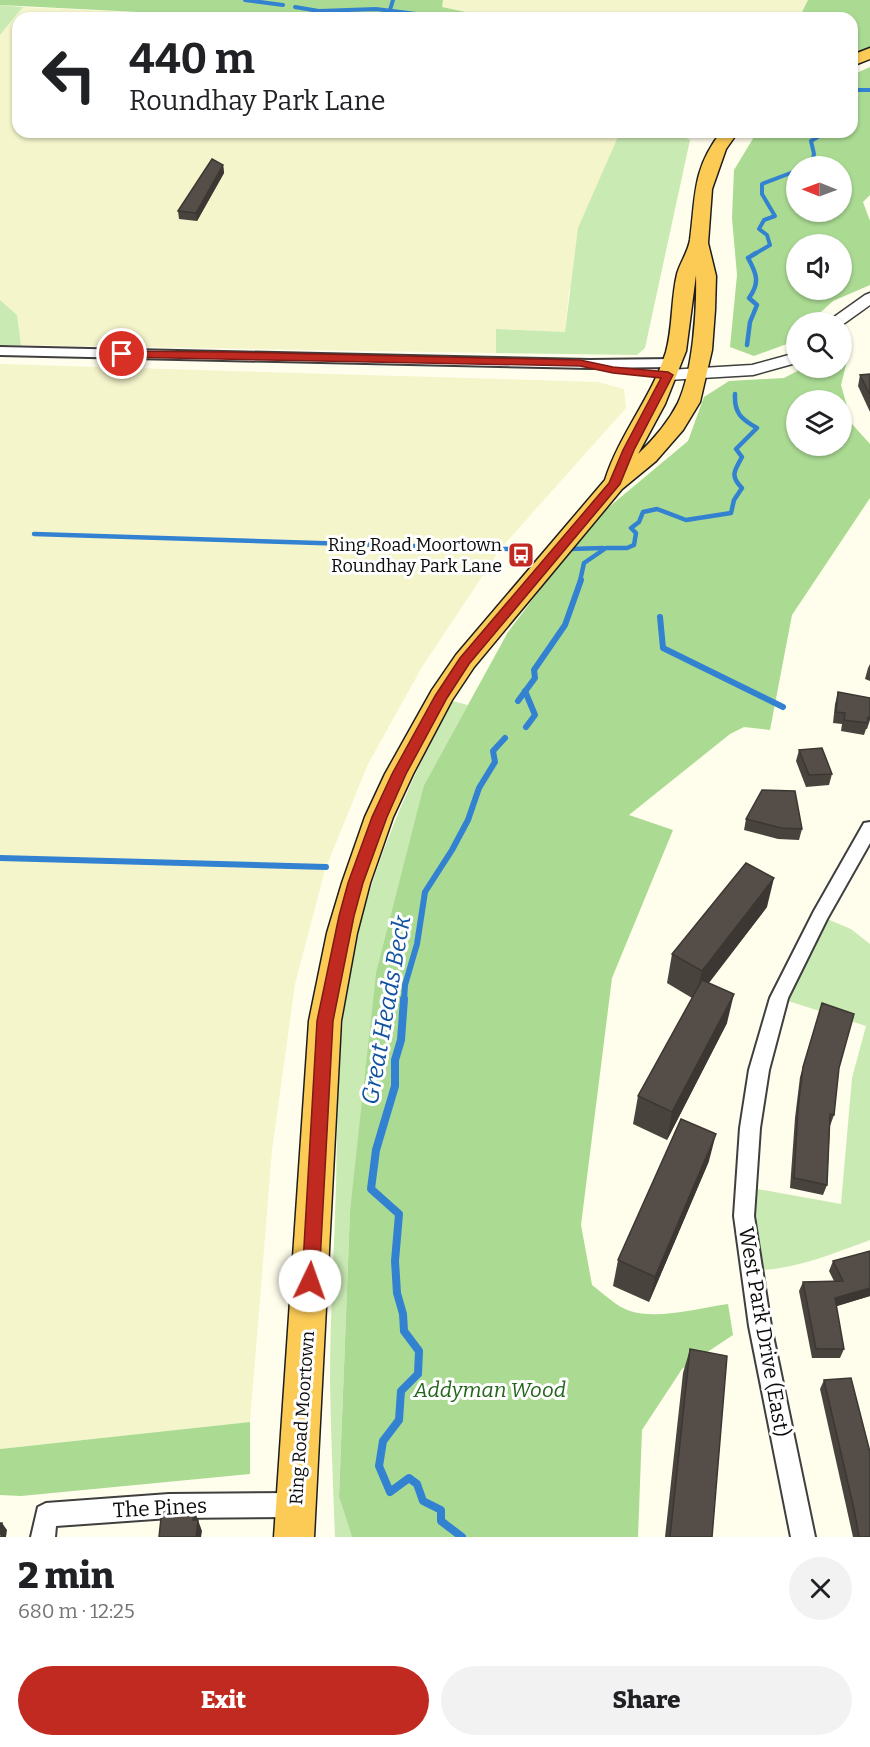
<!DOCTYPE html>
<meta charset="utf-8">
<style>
:root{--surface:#fff;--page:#f2f2f2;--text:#202124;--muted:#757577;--accent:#c02a20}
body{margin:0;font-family:Bitter,serif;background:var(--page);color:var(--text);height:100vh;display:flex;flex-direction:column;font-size:22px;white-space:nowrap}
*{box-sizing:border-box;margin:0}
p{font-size:20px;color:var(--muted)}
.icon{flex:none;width:33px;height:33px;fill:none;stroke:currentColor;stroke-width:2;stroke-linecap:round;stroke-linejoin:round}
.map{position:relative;height:1537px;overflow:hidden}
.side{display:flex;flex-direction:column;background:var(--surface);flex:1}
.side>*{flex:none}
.guide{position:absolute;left:12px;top:12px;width:846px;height:126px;border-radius:18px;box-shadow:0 2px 4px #0004;background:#fff;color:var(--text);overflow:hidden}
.needle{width:39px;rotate:271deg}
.tools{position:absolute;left:786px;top:156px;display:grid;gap:12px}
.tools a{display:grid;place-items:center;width:66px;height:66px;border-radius:50%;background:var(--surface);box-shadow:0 2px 4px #0004;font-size:30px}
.pin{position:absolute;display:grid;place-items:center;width:51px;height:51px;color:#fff;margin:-26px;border:3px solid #fff;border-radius:50%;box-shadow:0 2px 6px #0007}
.me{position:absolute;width:66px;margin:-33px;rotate:3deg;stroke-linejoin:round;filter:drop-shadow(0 0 4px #0008)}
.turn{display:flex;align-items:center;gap:21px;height:126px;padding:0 18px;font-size:27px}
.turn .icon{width:78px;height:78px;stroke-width:2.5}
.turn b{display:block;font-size:42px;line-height:51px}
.round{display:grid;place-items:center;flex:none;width:63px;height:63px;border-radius:32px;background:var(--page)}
.head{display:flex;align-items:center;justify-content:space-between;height:102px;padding:0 18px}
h1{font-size:36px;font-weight:800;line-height:45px}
.primary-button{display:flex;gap:12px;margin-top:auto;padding:12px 18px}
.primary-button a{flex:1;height:69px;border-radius:36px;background:var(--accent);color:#fff;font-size:24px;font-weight:800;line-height:69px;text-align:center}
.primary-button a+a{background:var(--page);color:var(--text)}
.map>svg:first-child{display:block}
.farmland{fill:#f4f5cb}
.green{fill:#caeab4}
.forest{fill:#abdb93;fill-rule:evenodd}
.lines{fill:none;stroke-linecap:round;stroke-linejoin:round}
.stream-far3{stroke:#3381d1;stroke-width:4}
.stream-far2{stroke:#3381d1;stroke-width:4.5}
.stream-far1{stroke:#3381d1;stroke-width:6}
.stream{stroke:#3381d1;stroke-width:8}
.minor-casing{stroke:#3f3f3f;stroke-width:4}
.tertiary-casing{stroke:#3f3f3f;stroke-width:3}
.trunk-casing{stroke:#1d1d1d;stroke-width:3}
.minor{fill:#fff;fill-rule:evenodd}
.tertiary{fill:#fff;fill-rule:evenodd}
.trunk{fill:#fbcb56;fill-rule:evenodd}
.wall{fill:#49433e}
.shaded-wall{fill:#3c3732}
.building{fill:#554e48;stroke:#3c3732;stroke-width:1.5}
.route{fill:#c02a20;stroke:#7d1b15;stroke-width:1.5}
.labels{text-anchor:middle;stroke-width:6;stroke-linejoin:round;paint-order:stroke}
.poi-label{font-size:18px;fill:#0c0c0c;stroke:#fff;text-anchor:end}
.street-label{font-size:18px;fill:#0c0c0c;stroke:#fff}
.near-street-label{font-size:21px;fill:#0c0c0c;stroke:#fff}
.near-park-label{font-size:21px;font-style:italic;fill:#22651b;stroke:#fff}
.near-water-label{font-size:24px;font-style:italic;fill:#1253a1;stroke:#fff}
</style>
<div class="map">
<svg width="870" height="1537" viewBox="0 0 870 1537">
<rect width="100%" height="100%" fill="#fffdeb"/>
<g class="farmland">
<path d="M 443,0 L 808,0 L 799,18 L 491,18 L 441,7 Z"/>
<path d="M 23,7 L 258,18 L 18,18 L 18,132 L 682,132 L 569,291 L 565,332 L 497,329 L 496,353 L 21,345 L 17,315 L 0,300 L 0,35 Z"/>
<path d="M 0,364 L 598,382 L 624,389 L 626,408 L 501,548 L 422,667 L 368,764 L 325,870 L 295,984 L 272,1150 L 250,1422 L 0,1449 Z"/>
</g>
<g class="green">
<path d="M 0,5 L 23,7 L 0,35 Z"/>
<path d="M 623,134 L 681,135 L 690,140 L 645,348 L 637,355 L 496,353 L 496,329 L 565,332 L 578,228 L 617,139 Z"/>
<path d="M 0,300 L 17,315 L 21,345 L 0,345 Z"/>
<path d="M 452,701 L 468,705 L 424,785 L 350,1211 L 339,1497 L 352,1537 L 335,1537 C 333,1486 331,1434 330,1383 C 330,1318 334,1253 336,1188 C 338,1108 337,1028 354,949 C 372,867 412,775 452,701 Z"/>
<path d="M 820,916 L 851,929 L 870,944 L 870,1240 C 831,1254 793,1271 752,1270 L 746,1187 L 841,1204 L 852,1078 L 866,1026 L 779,998 Z"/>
</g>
<g class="forest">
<path d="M 0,0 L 443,0 L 442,7 L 494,18 L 258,18 L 0,5 Z"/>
<path d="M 808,0 L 870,0 L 870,47 L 852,56 L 852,18 L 799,18 Z"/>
<path d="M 870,67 L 870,195 L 863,202 L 870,221 L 870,285 L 833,301 L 810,322 L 796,322 L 796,335 L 787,344 L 754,356 L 730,347 L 737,275 L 732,218 L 734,170 L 757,132 L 852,132 L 852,75 ZM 796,166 L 842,166 L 842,212 L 796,212 ZM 842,244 L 842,290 L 796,290 L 796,244 Z"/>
<path d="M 852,341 L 841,385 L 852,424 L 870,444 L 870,498 L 792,615 L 770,730 L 744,727 L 730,734 L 629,815 L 673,830 L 612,978 L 581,1225 L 592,1285 C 603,1293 617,1307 630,1311 C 657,1320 700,1308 728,1304 L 733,1335 L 682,1369 L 642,1430 L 638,1537 L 352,1537 L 339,1497 L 350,1211 L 376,973 L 424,785 L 508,632 L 591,522 L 688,441 L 704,397 L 729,381 L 784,378 L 803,368 L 842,368 L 842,347 ZM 796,400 L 842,400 L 842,446 L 796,446 Z"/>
<path d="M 250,1422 L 250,1474 L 21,1496 L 0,1495 L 0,1449 Z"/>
</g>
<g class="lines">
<g class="stream-far3">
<path d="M 245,0 L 283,5"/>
<path d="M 295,7 L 319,11 L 376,9 L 449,18"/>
<path d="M 390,10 L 393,0"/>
<path d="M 852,90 L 870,90"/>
<path d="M 852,96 L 855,103 L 852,105"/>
<path d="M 811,166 L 814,154 L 811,141 L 826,132"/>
<path d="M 753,255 L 770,245 L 767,235 L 759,229 L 764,220 L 775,216 L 762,194 L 762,184 L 796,171"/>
</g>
<g class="stream-far2">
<path d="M 747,345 L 750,322 L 757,305 L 749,298 C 760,283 757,274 748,258 L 756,253"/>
<path d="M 34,534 L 508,549"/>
<path d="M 570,549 L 603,548"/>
<path d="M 580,581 L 584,563 L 606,548 L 627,548 L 634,545 L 636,533 L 631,528 L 639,522 L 643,512 L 657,509 L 686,520 L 731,513 L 734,500 L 742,488 C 730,476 734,471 742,457 L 736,449 L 757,428 C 741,419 734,413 735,394"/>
</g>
<g class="stream-far1">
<path d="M 660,617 L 663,648 L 783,707"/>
<path d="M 525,691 L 535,715 L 526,727"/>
<path d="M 518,701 L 535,678 L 534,670 L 565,625 L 581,580"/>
<path d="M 0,858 L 326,867"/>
<path d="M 404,1000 L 405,985 L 417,944 L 425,892 L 452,850 L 468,820 L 479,788 L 495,762 L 493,751 L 505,738"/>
</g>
<path class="stream" d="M 404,999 L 401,1040 L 395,1060 L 395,1086 L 376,1150 L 371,1189 L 399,1214 L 395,1261 L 397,1293 L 403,1314 L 404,1331 L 419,1351 L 418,1374 L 401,1391 L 399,1420 L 383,1441 L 379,1466 L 390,1492 L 409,1478 L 417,1484 L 423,1501 L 441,1510 L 441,1521 L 462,1537"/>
<defs>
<g id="minor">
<path d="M 0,347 L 590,360 L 672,359 L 678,363 L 672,367 L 590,368 L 0,355 Z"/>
<path d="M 870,822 L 870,843 L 827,919 L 788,998 L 769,1070 L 760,1128 L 754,1216 L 771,1326 L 815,1537 L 791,1537 L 749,1326 L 734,1216 L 740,1128 L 749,1070 L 770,998 L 814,911 L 864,823 Z"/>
<path d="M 297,1493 L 305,1497 L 309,1505 L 305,1513 L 297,1517 L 169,1518 L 56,1526 L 55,1537 L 31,1537 L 38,1507 L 46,1503 L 169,1494 Z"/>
</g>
<g id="tertiary">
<path d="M 870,293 L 870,305 L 842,325 L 842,322 L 827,322 L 865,295 Z"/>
<path d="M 796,353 L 796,363 L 753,375 L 668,380 L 660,375 L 668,370 L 752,365 Z"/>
</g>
<g id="trunk">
<path d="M 870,48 L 870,59 L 852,66 L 852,55 Z"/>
<path d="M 721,132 L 738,132 L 726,149 L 712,189 L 708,243 L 716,276 L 715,310 L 712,350 L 700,402 L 683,430 L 656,461 L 622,489 L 474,667 L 452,700 L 413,774 L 393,817 L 370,883 L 357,933 L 341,1021 L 314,1537 L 274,1537 L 309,1021 L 327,933 L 342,883 L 365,817 L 385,774 L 432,690 L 456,655 L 605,480 C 619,435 652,397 666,352 C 673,327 671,299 677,274 C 680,263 688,252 690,240 C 696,195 692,170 721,132 ZM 696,275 C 697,311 693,371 678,403 C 669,421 653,440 638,454 L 665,404 L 686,351 Z"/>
</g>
</defs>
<use href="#minor" class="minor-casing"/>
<use href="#tertiary" class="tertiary-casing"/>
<use href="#trunk" class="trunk-casing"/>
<use href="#minor" class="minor"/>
<use href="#tertiary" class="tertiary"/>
<use href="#trunk" class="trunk"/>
</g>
<g class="wall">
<path d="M 223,165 L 224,173 L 197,221 L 179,219 L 178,211 Z"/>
<path d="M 870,374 L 870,412 L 858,386 L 860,375 Z"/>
<path d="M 870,664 L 870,681 L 865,679 L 868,668 Z"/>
<path d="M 838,692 L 870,698 L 870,720 L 867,729 L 866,729 L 864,735 L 841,731 L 842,724 L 833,723 L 835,704 Z"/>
<path d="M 799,750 L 832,774 L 829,785 L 806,787 L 796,761 Z"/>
<path d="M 746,819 L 802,829 L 799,840 L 778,839 L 744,830 Z"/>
<path d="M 767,907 L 709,983 L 727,1023 L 667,1140 L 633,1124 L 638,1096 L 692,998 L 667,983 L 672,954 Z"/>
<path d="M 822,1003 L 839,1068 L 834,1115 L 830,1126 L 827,1185 L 823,1195 L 790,1188 L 795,1118 L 800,1077 Z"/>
<path d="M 709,1161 L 649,1302 L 613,1286 L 618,1260 Z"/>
<path d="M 833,1261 L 870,1296 L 836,1306 L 844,1349 L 840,1358 L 812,1358 L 799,1291 L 803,1282 L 834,1281 L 829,1271 Z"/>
<path d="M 690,1349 L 712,1537 L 665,1537 L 683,1373 Z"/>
<path d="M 824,1380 L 870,1537 L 853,1537 L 820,1389 Z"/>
</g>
<g class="shaded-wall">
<path d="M 223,165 L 224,173 L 197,221 L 196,213 Z"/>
<path d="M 774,878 L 767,907 L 695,1000 L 702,971 Z"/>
<path d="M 734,994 L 727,1023 L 667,1140 L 672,1112 Z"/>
<path d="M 716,1134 L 709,1161 L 649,1302 L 655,1277 Z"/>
<path d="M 870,1288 L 870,1296 L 831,1308 L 835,1298 Z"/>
<path d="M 194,1509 L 202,1531 L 201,1537 L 196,1537 L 193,1520 Z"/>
<path d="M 2,1523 L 7,1530 L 6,1537 L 0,1537 Z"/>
</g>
<g class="building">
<path d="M 212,159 L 223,165 L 196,213 L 178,211 Z"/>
<path d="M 870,374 L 870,395 L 860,375 Z"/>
<path d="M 838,692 L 870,698 L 870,718 L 868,717 L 867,723 L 844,720 L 845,713 L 836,712 Z"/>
<path d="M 822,748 L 832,774 L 809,775 L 799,750 Z"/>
<path d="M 762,790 L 795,791 L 802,829 L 781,828 L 746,819 Z"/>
<path d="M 746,863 L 774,878 L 702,971 L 672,954 Z"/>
<path d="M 702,980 L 734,994 L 672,1112 L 638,1096 Z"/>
<path d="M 822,1003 L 854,1014 L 839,1068 L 834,1115 L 830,1114 L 827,1185 L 794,1178 L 798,1108 L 803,1067 Z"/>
<path d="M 681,1119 L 716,1134 L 655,1277 L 618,1260 Z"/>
<path d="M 870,1251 L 870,1288 L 835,1298 L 844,1349 L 816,1349 L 803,1282 L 843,1281 L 833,1261 Z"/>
<path d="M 690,1349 L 727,1356 L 712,1537 L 670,1537 Z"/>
<path d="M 851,1378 L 870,1452 L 870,1537 L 859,1537 L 854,1509 L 824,1380 Z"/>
<path d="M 162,1509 L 194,1509 L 193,1520 L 198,1520 L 196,1537 L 159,1537 Z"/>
<path d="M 0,1523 L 2,1523 L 0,1535 Z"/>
</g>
<path class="route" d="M 122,351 L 227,352 L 580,360 L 613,367 L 668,372 L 673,375 L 634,450 L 620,484 L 469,664 L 447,698 L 406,774 L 387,817 L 363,883 L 354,916 L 333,1021 L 319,1281 L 317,1287 L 310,1289 L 304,1287 L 302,1281 L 317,1021 L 339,916 L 348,883 L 372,817 L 392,774 L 435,696 L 460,658 L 609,483 L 623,450 L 661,378 L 613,373 L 580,366 L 119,357 L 119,352 Z"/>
<defs>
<symbol id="bus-square" viewBox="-11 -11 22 22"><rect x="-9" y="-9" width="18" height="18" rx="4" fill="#c02a20" stroke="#fff"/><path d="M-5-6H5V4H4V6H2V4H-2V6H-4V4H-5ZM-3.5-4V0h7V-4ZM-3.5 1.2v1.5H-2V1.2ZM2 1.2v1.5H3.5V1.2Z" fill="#fff"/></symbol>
</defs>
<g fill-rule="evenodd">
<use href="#bus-square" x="506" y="540" width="30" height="30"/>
</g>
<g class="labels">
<g class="poi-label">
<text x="502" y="551">Ring Road Moortown<tspan x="502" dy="21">Roundhay Park Lane</tspan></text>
</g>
<g class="street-label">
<text transform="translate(302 1418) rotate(-86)" y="6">Ring Road Moortown</text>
</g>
<g class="near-street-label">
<text transform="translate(764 1332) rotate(80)" y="7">West Park Drive (East)</text>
<text transform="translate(160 1508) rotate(-3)" y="7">The Pines</text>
</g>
<g class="near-park-label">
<text x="490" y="1397">Addyman Wood</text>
</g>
<g class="near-water-label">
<text transform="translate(386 1010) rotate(-80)" y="8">Great Heads Beck</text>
</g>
</g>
</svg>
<div class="tools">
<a><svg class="needle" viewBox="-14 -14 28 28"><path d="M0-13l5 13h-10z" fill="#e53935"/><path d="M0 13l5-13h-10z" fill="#757577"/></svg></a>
<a><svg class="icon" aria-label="sound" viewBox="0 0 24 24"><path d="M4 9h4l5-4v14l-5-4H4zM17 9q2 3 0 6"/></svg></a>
<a><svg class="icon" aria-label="search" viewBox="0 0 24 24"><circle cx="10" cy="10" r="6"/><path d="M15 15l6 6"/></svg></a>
<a><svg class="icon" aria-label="layers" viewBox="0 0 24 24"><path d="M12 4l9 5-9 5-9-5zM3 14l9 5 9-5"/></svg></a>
</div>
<div class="pin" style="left:122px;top:354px;background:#d93025"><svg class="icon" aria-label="arrive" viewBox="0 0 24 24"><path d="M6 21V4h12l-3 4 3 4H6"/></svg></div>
<svg class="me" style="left:310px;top:1281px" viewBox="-20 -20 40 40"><circle r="19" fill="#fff"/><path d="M0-13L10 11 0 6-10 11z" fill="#c02a20"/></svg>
<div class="guide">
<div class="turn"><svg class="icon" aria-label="left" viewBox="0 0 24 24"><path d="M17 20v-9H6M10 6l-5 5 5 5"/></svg><div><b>440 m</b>Roundhay Park Lane</div></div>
</div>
</div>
<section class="side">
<div class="head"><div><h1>2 min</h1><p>680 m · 12:25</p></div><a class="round"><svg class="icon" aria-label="close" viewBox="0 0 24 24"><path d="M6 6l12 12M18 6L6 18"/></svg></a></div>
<div class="primary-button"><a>Exit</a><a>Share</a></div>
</section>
